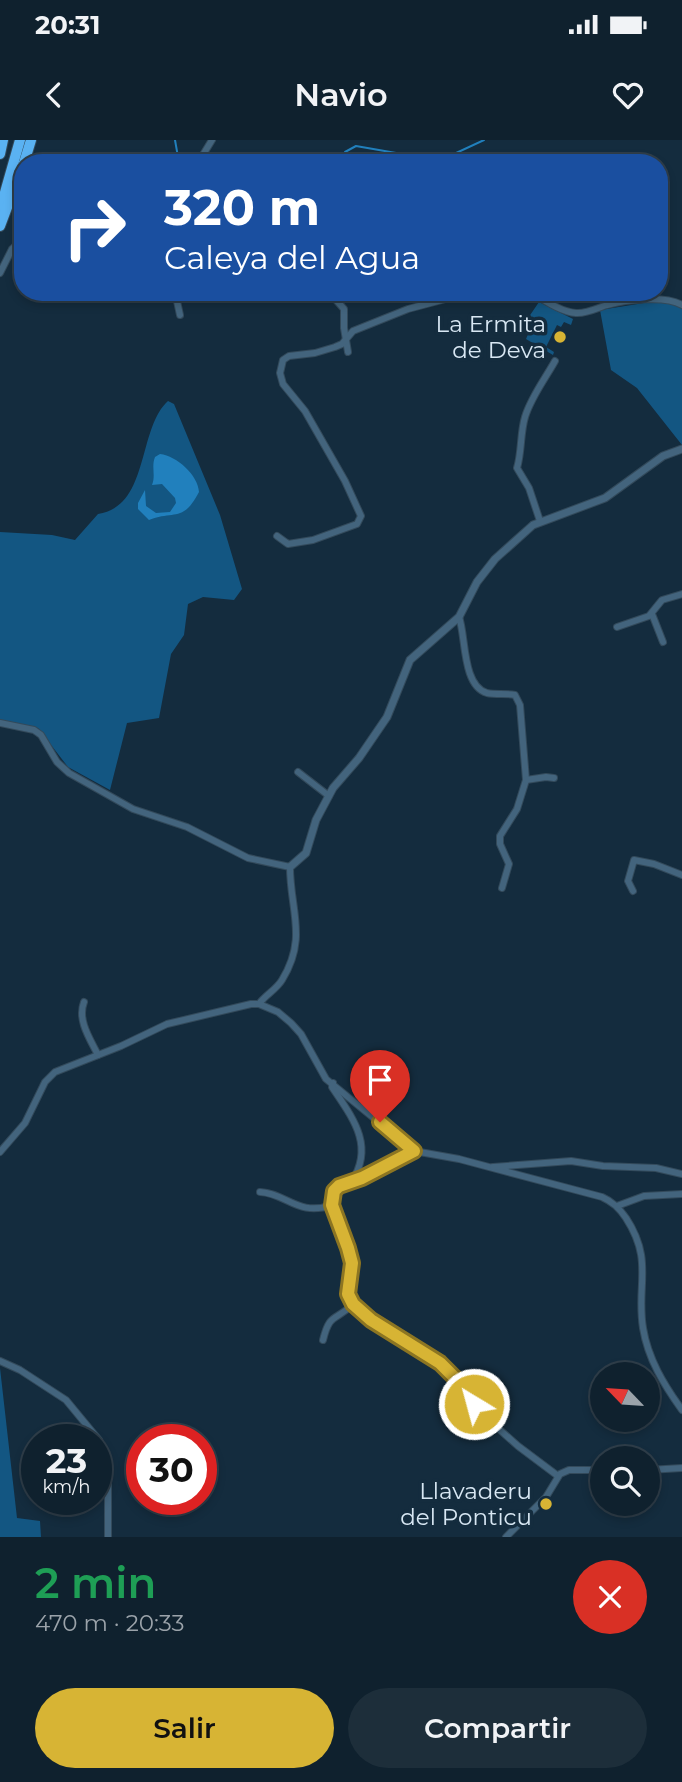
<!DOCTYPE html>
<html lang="es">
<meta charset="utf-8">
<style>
:root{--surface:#0f212e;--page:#1d2e3a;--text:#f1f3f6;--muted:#9ba3aa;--line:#2f3e4a;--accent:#d7b434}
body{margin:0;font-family:Montserrat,sans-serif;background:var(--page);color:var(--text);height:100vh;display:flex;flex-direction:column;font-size:26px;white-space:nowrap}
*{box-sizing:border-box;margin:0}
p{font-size:23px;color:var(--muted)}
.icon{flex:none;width:38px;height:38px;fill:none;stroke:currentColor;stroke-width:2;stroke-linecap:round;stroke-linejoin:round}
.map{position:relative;height:1397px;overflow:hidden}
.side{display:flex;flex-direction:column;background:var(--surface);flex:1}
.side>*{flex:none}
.hud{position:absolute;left:14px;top:14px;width:654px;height:147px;border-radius:28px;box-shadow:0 4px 10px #0003,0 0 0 2px var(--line);background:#1a4fa0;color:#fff;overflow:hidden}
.needle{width:46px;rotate:295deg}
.fabs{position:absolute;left:590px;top:1222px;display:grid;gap:14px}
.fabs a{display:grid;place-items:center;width:70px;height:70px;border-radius:50%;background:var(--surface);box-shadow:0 4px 10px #0003,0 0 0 2px var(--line);font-size:35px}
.speed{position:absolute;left:21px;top:1284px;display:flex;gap:14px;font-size:35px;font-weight:700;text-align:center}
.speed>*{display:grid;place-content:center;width:91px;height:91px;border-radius:50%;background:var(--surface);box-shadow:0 4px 10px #0003,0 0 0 2px var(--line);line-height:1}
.speed small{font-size:18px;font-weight:400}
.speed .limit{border:10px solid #d22;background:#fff;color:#111}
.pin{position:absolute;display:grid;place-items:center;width:60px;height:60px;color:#fff;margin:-72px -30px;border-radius:50% 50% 50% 0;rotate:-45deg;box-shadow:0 0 7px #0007}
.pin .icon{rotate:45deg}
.me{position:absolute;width:77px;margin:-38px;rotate:323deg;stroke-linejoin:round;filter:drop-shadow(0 0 5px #0008)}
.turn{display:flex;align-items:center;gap:24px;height:147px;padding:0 35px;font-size:32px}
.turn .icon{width:91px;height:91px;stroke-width:2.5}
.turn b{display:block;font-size:49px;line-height:60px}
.round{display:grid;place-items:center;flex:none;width:74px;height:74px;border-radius:37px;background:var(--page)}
.head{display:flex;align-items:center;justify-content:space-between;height:119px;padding:0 35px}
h1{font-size:42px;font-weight:600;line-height:52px;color:#1e9e55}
.primary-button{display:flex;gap:14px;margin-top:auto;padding:14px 35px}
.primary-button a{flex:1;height:80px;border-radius:42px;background:var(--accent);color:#111;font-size:28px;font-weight:600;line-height:80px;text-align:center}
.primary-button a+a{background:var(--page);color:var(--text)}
.status{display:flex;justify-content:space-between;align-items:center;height:49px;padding:0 35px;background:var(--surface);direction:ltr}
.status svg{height:19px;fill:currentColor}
header{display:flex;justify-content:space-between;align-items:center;height:91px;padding:0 35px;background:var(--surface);font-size:32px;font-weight:600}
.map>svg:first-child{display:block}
.green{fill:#135682}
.water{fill:#2180bd}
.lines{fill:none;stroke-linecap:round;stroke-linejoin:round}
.stream{stroke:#2180bd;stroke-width:2}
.minor-casing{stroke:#334a5b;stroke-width:8}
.tertiary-casing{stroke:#334a5b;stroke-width:9}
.motorway-casing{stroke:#334a5b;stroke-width:12}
.minor{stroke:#43647d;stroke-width:6}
.tertiary{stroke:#43647d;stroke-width:7}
.motorway{stroke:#5ab2f2;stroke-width:10}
.route-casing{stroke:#8c7522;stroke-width:18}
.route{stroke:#d7b434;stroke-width:12}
.poi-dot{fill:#d7b434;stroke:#142c3e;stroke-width:2.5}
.labels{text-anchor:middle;stroke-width:7;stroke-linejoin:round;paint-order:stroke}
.poi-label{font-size:23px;fill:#d8e7f3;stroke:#142c3e;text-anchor:end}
</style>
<div class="status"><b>20:31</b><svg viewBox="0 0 49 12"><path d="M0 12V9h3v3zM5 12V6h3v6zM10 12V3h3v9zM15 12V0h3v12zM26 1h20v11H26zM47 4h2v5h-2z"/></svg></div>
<header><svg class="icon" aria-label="back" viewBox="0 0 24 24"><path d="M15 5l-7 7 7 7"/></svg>Navio<svg class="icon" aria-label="heart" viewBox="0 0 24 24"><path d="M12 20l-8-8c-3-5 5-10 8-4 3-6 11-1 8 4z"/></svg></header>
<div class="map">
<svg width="682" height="1397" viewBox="0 0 682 1397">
<rect width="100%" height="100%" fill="#142c3e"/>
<g class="green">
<path d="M 539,162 L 573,179 L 571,185 L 564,182 L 561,187 L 557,185 L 546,207 L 554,212 L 553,215 L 526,199 L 529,192 L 522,187 Z"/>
<path d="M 650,162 L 669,162 L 682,168 L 682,305 L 637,248 L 611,230 L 600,170 Z"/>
<path d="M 168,261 L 174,264 L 220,375 L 242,449 L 234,460 L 203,457 L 188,464 L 184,495 L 171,514 L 159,578 L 127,583 L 110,650 L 68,627 L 38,588 L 0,583 L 0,392 L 52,395 L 75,400 L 98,374 C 150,366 137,289 168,261 Z"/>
<path d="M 0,1228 L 17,1378 L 40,1381 L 41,1397 L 0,1397 Z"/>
</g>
<path class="water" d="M 160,314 C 177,316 198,335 199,352 C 183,383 174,370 149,380 L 138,369 L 138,363 L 145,350 L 146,366 L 156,373 L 170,372 L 176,363 L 175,358 L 162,344 L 152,345 C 156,335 151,327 155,317 Z"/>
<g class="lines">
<g class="stream">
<path d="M 175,0 L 178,17 L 176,23"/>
<path d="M 341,23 L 345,12 L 356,6 L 419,17 L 432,22 L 441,20 L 484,0"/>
</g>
<defs>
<g id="minor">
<path d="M 198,23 L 212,0"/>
<path d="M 0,133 L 12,109 L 23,99"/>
<path d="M 175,152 L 180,175"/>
<path d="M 329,152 L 344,169 L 344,188 L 348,212"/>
<path d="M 532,152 C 543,160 562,172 576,173 C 585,174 598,168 607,165 C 626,160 665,155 682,165"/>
<path d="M 540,381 L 529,348 L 517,328 C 522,311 520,294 525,277 C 531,257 545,239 555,221"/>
<path d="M 277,396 L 288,404 L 313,400 L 357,384 L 361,376 L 345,341 L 305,271 L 283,244 L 280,233 L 283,220 L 289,216 L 315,213 L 335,207 L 342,204 L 353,191 L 408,169 L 472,152"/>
<path d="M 652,474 L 663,502"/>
<path d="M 459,477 C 466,496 462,546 487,553 C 496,555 506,553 515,555 L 520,565 L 526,640 L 517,669 L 500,696 L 500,704 L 509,724 L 502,748"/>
<path d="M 617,487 L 649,476 L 662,460 L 682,454"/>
<path d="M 0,583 L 34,590 L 41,595 L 57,622 L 69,633 L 133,669 L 187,687 L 248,718 L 290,727 C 290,770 308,798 282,840 C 276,850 265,855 259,864 L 251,864 L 167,884 L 121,906 L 55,932 L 45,942 L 25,983 L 0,1012"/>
<path d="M 298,632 L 329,656"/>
<path d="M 526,640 L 546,637 L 554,638"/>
<path d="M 633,751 L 628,741 L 634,720 L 654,724 L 682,735"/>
<path d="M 84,862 C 77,880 90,899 98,915"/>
<path d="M 259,864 L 278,872 L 291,883 L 301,894 L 326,939 L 414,1011 L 459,1019 L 602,1057 C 613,1062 619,1068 626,1078 C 654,1121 636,1145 643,1188 C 648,1219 664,1245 682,1270"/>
<path d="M 333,943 L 332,947 C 352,977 375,1005 352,1041"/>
<path d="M 414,1011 L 362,1038 L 339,1046 L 332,1055 L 332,1065 L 348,1108 L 352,1123 L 348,1143 L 350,1160 L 371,1180 L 440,1223 L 455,1239 L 482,1274 L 518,1306 L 558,1336"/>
<path d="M 493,1027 L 571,1021 L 603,1026 L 656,1028 L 682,1034"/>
<path d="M 260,1052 C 286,1053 298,1077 332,1065"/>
<path d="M 617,1066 L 644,1056 L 682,1054"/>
<path d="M 323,1200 C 330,1172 335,1182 353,1164"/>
<path d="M 0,1221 L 20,1230 L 66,1260 L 99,1300 L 108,1323 L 108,1397"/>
<path d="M 648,1330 L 682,1328"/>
<path d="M 506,1397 L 546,1357 L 560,1334 L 569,1330 L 602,1330"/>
</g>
<path id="tertiary" d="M 290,727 L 306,713 L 316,680 L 333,648 L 359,618 L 387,577 L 410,520 L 459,477 L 477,442 L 495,419 L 533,385 L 605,358 L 663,316 L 682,309"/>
<g id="motorway">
<path d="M 0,14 L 3,0"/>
<path d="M 24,23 L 31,0"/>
<path d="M 0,70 L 20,0"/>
<path d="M 0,86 L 23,25"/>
</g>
</defs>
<use href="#minor" class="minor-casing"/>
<use href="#tertiary" class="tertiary-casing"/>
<use href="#motorway" class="motorway-casing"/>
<use href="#minor" class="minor"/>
<use href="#tertiary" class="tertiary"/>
<use href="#motorway" class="motorway"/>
</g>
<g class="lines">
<defs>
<path id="route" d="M 380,982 L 414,1011 L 362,1038 L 339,1046 L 334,1051 L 332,1065 L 348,1108 L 352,1123 L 348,1154 L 353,1164 L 371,1180 L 440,1223 L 456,1239 L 474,1264"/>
</defs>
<use href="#route" class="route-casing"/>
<use href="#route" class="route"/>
</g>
<g class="poi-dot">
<circle cx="560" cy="197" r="7"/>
<circle cx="546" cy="1364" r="7"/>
</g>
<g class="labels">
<g class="poi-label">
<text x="546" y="192">La Ermita<tspan x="546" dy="26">de Deva</tspan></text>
<text x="532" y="1359">Llavaderu<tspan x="532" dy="26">del Ponticu</tspan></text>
</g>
</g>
</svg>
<div class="fabs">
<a><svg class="needle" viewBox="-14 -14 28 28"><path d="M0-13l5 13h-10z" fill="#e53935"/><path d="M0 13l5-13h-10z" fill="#9ba3aa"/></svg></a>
<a><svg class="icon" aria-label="search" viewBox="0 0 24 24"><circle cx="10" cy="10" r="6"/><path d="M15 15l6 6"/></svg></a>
</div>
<div class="speed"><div>23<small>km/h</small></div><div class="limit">30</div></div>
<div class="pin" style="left:380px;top:982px;background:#d93025"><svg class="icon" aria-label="arrive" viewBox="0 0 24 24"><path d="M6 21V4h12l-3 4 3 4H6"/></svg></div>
<svg class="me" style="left:474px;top:1264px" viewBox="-20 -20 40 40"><circle r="17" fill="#d7b434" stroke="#fff" stroke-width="3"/><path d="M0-11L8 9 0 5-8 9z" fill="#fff"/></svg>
<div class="hud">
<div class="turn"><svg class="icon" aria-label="right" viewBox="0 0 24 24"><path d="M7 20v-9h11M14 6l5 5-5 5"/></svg><div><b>320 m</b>Caleya del Agua</div></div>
</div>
</div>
<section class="side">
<div class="head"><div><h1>2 min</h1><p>470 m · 20:33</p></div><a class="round" style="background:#d93025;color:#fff"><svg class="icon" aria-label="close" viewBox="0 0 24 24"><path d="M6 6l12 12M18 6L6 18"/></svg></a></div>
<div class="primary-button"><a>Salir</a><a>Compartir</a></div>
</section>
